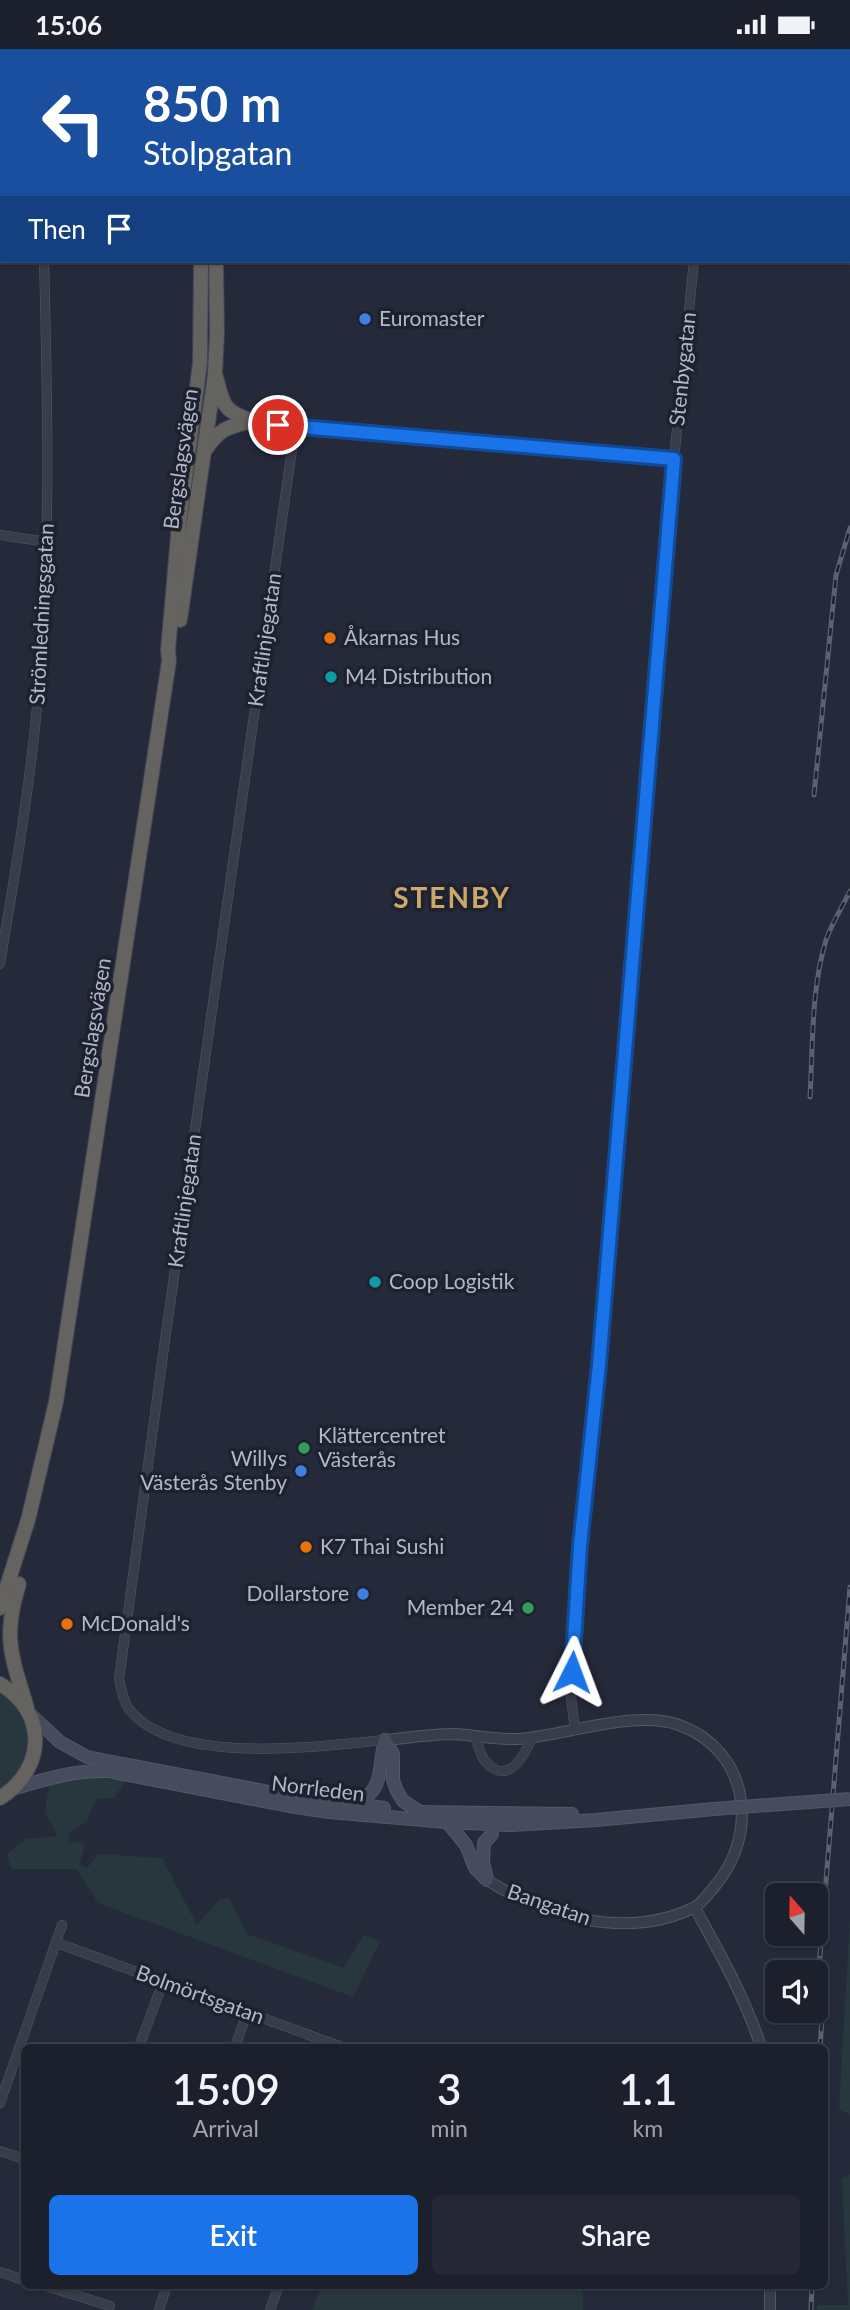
<!DOCTYPE html>
<meta charset="utf-8">
<style>
:root{--surface:#1c202c;--page:#252834;--text:#f1f3f6;--muted:#a0a3a9;--line:#3a3e48;--accent:#1a73e8}
body{margin:0;font-family:Lato,sans-serif;background:var(--page);color:var(--text);height:100vh;display:flex;flex-direction:column;font-size:26px;white-space:nowrap}
*{box-sizing:border-box;margin:0}
p{font-size:23px;color:var(--muted)}
.icon{flex:none;width:38px;height:38px;fill:none;stroke:currentColor;stroke-width:2;stroke-linecap:round;stroke-linejoin:round}
.map{position:relative;flex:1;overflow:hidden}
.sheet{position:absolute;left:21px;top:1995px;width:807px;height:245px;display:flex;flex-direction:column;background:var(--surface);border-radius:10px;box-shadow:0 2px 5px #0004,0 0 0 2px var(--line)}
.sheet>*{flex:none}
.guide{position:absolute;left:0px;top:0px;width:850px;height:214px;box-shadow:0 2px 5px #0004,0 0 0 2px var(--line);background:#1a4fa0;color:#fff;overflow:hidden}
.needle{width:46px;rotate:340deg}
.tools{position:absolute;left:765px;top:1834px;display:grid;gap:14px}
.tools a{display:grid;place-items:center;width:63px;height:63px;border-radius:10px;background:var(--surface);box-shadow:0 2px 5px #0004,0 0 0 2px var(--line);font-size:35px}
.pin{position:absolute;display:grid;place-items:center;width:60px;height:60px;color:#fff;margin:-30px;border:4px solid #fff;border-radius:50%;box-shadow:0 2px 7px #0007}
.me{position:absolute;width:77px;margin:-38px;rotate:3deg;stroke-linejoin:round;filter:drop-shadow(0 0 5px #0008)}
.turn{display:flex;align-items:center;gap:24px;height:147px;padding:0 28px;font-size:32px}
.turn .icon{width:91px;height:91px;stroke-width:2.5}
.turn b{display:block;font-size:49px;line-height:60px}
.then{display:flex;align-items:center;height:66px;padding:0 28px;background:#0003;gap:14px;font-size:26px}
.eta{display:flex;justify-content:space-evenly;align-items:center;height:119px;text-align:center}
.eta b{font-size:42px;font-weight:600;line-height:49px}
.primary-button{display:flex;gap:14px;margin-top:auto;padding:14px 28px}
.primary-button a{flex:1;height:80px;border-radius:10px;background:var(--accent);color:#fff;font-size:28px;font-weight:600;line-height:80px;text-align:center}
.primary-button a+a{background:var(--page);color:var(--text)}
.status{display:flex;justify-content:space-between;align-items:center;height:49px;padding:0 35px;background:var(--surface);direction:ltr}
.status svg{height:19px;fill:currentColor}
.map>svg:first-child{display:block}
.green{fill:#28373d}
.lines{fill:none;stroke-linecap:round;stroke-linejoin:round}
.minor-casing{stroke:#545866;stroke-width:10}
.tertiary-casing{stroke:#545866;stroke-width:12}
.secondary-casing{stroke:#545866;stroke-width:14}
.trunk-casing{stroke:#414553;stroke-width:16}
.minor{stroke:#383d4b;stroke-width:9}
.tertiary{stroke:#383d4b;stroke-width:10}
.secondary{stroke:#474b5e;stroke-width:12}
.trunk{stroke:#646360;stroke-width:14}
.rail-casing{stroke:#5b6072;stroke-width:5}
.rail{stroke:#1e2230;stroke-width:2.5;stroke-dasharray:8;stroke-linecap:butt}
.secondary-bridge-casing{stroke:#545866;stroke-width:14;stroke-linecap:butt}
.secondary-bridge{stroke:#474b5e;stroke-width:12}
.route-casing{stroke:#114b97;stroke-width:18}
.route{stroke:#1a73e8;stroke-width:12}
.shop-dot{fill:#3f7fe0;stroke:#1e2230;stroke-width:2.5}
.food-dot{fill:#e8710a;stroke:#1e2230;stroke-width:2.5}
.culture-dot{fill:#0f9aa8;stroke:#1e2230;stroke-width:2.5}
.leisure-dot{fill:#2e9e5b;stroke:#1e2230;stroke-width:2.5}
.labels{text-anchor:middle;stroke-width:7;stroke-linejoin:round;paint-order:stroke}
.poi-label{font-size:21px;fill:#b4b8c6;stroke:#1e2230;text-anchor:start}
.street-label{font-size:21px;fill:#b4b8c6;stroke:#1e2230}
.district-label{font-size:28px;font-weight:bold;letter-spacing:2px;fill:#cca869;stroke:#1e2230}
</style>
<div class="status"><b>15:06</b><svg viewBox="0 0 49 12"><path d="M0 12V9h3v3zM5 12V6h3v6zM10 12V3h3v9zM15 12V0h3v12zM26 1h20v11H26zM47 4h2v5h-2z"/></svg></div>
<div class="map">
<svg width="850" height="2261" viewBox="0 0 850 2261">
<rect width="100%" height="100%" fill="#252a3b"/>
<g class="green">
<path d="M 0,1641 C 7,1647 16,1652 21,1660 C 41,1692 27,1721 0,1742 Z"/>
<path d="M 83,1727 L 125,1732 L 114,1749 L 96,1750 L 87,1771 L 70,1784 L 68,1795 L 81,1792 L 85,1797 L 79,1815 L 87,1819 L 98,1805 L 162,1809 L 197,1876 L 220,1850 L 230,1850 L 247,1885 L 344,1919 L 363,1886 L 380,1892 L 353,1948 L 98,1854 L 77,1820 L 12,1820 L 6,1806 L 26,1790 L 57,1787 L 45,1762 L 49,1736 Z"/>
<path d="M 850,1870 L 850,2066 L 839,2060 Z"/>
<path d="M 850,2126 L 850,2261 L 817,2261 L 817,2256 L 848,2256 L 842,2129 Z"/>
<path d="M 321,2237 L 583,2237 L 583,2261 L 312,2261 Z"/>
</g>
<g class="lines">
<defs>
<g id="minor">
<path d="M 6,2 L 6,0"/>
<path d="M 20,2 L 21,0"/>
<path d="M 252,372 L 295,379 L 674,410"/>
<path d="M 295,379 L 165,1291 L 119,1630 C 121,1640 123,1652 129,1660 C 174,1718 320,1697 385,1691"/>
<path d="M 0,486 L 47,493"/>
<path d="M 0,915 C 14,830 29,744 37,658 C 51,509 48,361 44,212"/>
<path d="M 575,1681 L 571,1648 L 580,1497 L 599,1316 L 674,410 L 694,212"/>
<path d="M 475,1687 C 478,1695 480,1707 486,1713 C 508,1738 525,1706 532,1688"/>
<path d="M 57,1894 L 342,1998"/>
<path d="M 139,1998 L 163,1933"/>
<path d="M 235,1998 L 247,1964"/>
<path d="M 0,2054 L 62,1876"/>
<path d="M 0,2102 L 24,2110"/>
<path d="M 0,2223 L 24,2231"/>
<path d="M 43,2236 L 110,2257"/>
<path d="M 159,2261 L 167,2236"/>
<path d="M 270,2261 L 279,2236"/>
</g>
<g id="tertiary">
<path d="M 79,0 L 92,2"/>
<path d="M 385,1691 C 407,1689 431,1685 453,1685 C 475,1686 495,1691 517,1690 C 564,1687 635,1660 679,1676 C 749,1701 760,1784 715,1837 C 709,1844 701,1856 693,1859 C 627,1891 545,1868 487,1831"/>
<path d="M 695,1859 C 720,1905 745,1948 761,1998"/>
<path d="M 770,2236 L 770,2261"/>
</g>
<g id="secondary">
<path d="M 849,176 L 850,176"/>
<path d="M 30,1665 L 60,1693 L 87,1708 L 290,1747 L 384,1759"/>
<path d="M 385,1691 L 393,1705 L 393,1731 L 397,1742 L 403,1752 L 420,1763"/>
<path d="M 13,1740 C 45,1730 75,1721 108,1722 L 289,1757 L 329,1763 L 447,1773 L 511,1776 L 596,1771 L 714,1760"/>
<path d="M 357,1756 C 386,1736 377,1722 385,1691"/>
<path d="M 419,1763 L 572,1765"/>
<path d="M 447,1773 L 466,1796 L 475,1819 L 487,1831"/>
<path d="M 487,1830 L 483,1813 L 484,1794 L 492,1785"/>
</g>
<g id="trunk">
<path d="M 233,0 L 234,2"/>
<path d="M 174,2 L 175,0"/>
<path d="M 216,328 C 224,357 222,361 252,372"/>
<path d="M 206,400 C 220,379 228,378 252,372"/>
<path d="M 180,571 L 215,325 L 217,284 L 216,212"/>
<path d="M 19,1535 C 2,1590 12,1608 27,1659"/>
<path d="M 0,1559 L 28,1471 L 56,1353 L 169,612 L 168,601 L 179,475 L 200,314 L 201,212"/>
<path d="M 0,1635 C 48,1663 46,1720 0,1749"/>
</g>
</defs>
<use href="#minor" class="minor-casing"/>
<use href="#tertiary" class="tertiary-casing"/>
<use href="#secondary" class="secondary-casing"/>
<use href="#trunk" class="trunk-casing"/>
<use href="#minor" class="minor"/>
<use href="#tertiary" class="tertiary"/>
<use href="#secondary" class="secondary"/>
<use href="#trunk" class="trunk"/>
<defs>
<g id="rail">
<path d="M 784,0 L 785,2"/>
<path d="M 849,90 L 850,92"/>
<path d="M 814,746 L 836,526 L 850,479"/>
<path d="M 810,1048 C 813,996 811,941 826,891 C 832,874 842,858 850,842"/>
<path d="M 816,1955 L 850,1538"/>
<path d="M 820,1998 L 824,1944"/>
<path d="M 811,2261 L 812,2236"/>
</g>
</defs>
<use href="#rail" class="rail-casing"/>
<use href="#rail" class="rail"/>
<defs>
<path id="secondary-bridge" d="M 714,1760 L 850,1750"/>
</defs>
<use href="#secondary-bridge" class="secondary-bridge-casing"/>
<use href="#secondary-bridge" class="secondary-bridge"/>
</g>
<g class="lines">
<defs>
<path id="route" d="M 278,376 L 674,410 L 599,1316 L 580,1497 L 572,1623"/>
</defs>
<use href="#route" class="route-casing"/>
<use href="#route" class="route"/>
</g>
<g class="shop-dot">
<circle cx="365" cy="270" r="7"/>
<circle cx="301" cy="1422" r="7"/>
<circle cx="363" cy="1545" r="7"/>
</g>
<g class="food-dot">
<circle cx="330" cy="589" r="7"/>
<circle cx="306" cy="1498" r="7"/>
<circle cx="67" cy="1575" r="7"/>
</g>
<g class="culture-dot">
<circle cx="331" cy="628" r="7"/>
<circle cx="375" cy="1233" r="7"/>
</g>
<g class="leisure-dot">
<circle cx="304" cy="1399" r="7"/>
<circle cx="528" cy="1559" r="7"/>
</g>
<g class="labels">
<g class="poi-label">
<text x="379" y="277">Euromaster</text>
<text x="344" y="596">Åkarnas Hus</text>
<text x="345" y="635">M4 Distribution</text>
<text x="389" y="1240">Coop Logistik</text>
<text x="318" y="1394">Klättercentret<tspan x="318" dy="24">Västerås</tspan></text>
<text x="287" y="1417" text-anchor="end">Willys<tspan x="287" dy="24">Västerås Stenby</tspan></text>
<text x="320" y="1505">K7 Thai Sushi</text>
<text x="349" y="1552" text-anchor="end">Dollarstore</text>
<text x="514" y="1566" text-anchor="end">Member 24</text>
<text x="81" y="1582">McDonald's</text>
</g>
<g class="street-label">
<text transform="translate(683 320) rotate(-84)" y="7">Stenbygatan</text>
<text transform="translate(181 410) rotate(-82)" y="7">Bergslagsvägen</text>
<text transform="translate(42 565) rotate(-87)" y="7">Strömledningsgatan</text>
<text transform="translate(265 591) rotate(-82)" y="7">Kraftlinjegatan</text>
<text transform="translate(93 979) rotate(-81)" y="7">Bergslagsvägen</text>
<text transform="translate(185 1152) rotate(-82)" y="7">Kraftlinjegatan</text>
<text transform="translate(318 1740) rotate(7)" y="7">Norrleden</text>
<text transform="translate(549 1856) rotate(19)" y="7">Bangatan</text>
<text transform="translate(200 1946) rotate(20)" y="7">Bolmörtsgatan</text>
</g>
<g class="district-label">
<text x="452" y="859">STENBY</text>
</g>
</g>
</svg>
<div class="tools">
<a><svg class="needle" viewBox="-14 -14 28 28"><path d="M0-13l5 13h-10z" fill="#e53935"/><path d="M0 13l5-13h-10z" fill="#a0a3a9"/></svg></a>
<a><svg class="icon" aria-label="sound" viewBox="0 0 24 24"><path d="M4 9h4l5-4v14l-5-4H4zM17 9q2 3 0 6"/></svg></a>
</div>
<div class="pin" style="left:278px;top:376px;background:#d93025"><svg class="icon" aria-label="arrive" viewBox="0 0 24 24"><path d="M6 21V4h12l-3 4 3 4H6"/></svg></div>
<svg class="me" style="left:572px;top:1623px" viewBox="-20 -20 40 40"><path d="M0-17L14 15 0 8-14 15z" fill="#1a73e8" stroke="#fff" stroke-width="4"/></svg>
<div class="guide">
<div class="turn"><svg class="icon" aria-label="left" viewBox="0 0 24 24"><path d="M17 20v-9H6M10 6l-5 5 5 5"/></svg><div><b>850 m</b>Stolpgatan</div></div>
<div class="then">Then<svg class="icon" aria-label="arrive" viewBox="0 0 24 24"><path d="M6 21V4h12l-3 4 3 4H6"/></svg></div>
</div>
<section class="sheet">
<div class="eta">
<div><b>15:09</b><p>Arrival</p></div>
<div><b>3</b><p>min</p></div>
<div><b>1.1</b><p>km</p></div>
</div>
<div class="primary-button"><a>Exit</a><a>Share</a></div>
</section>
</div>
